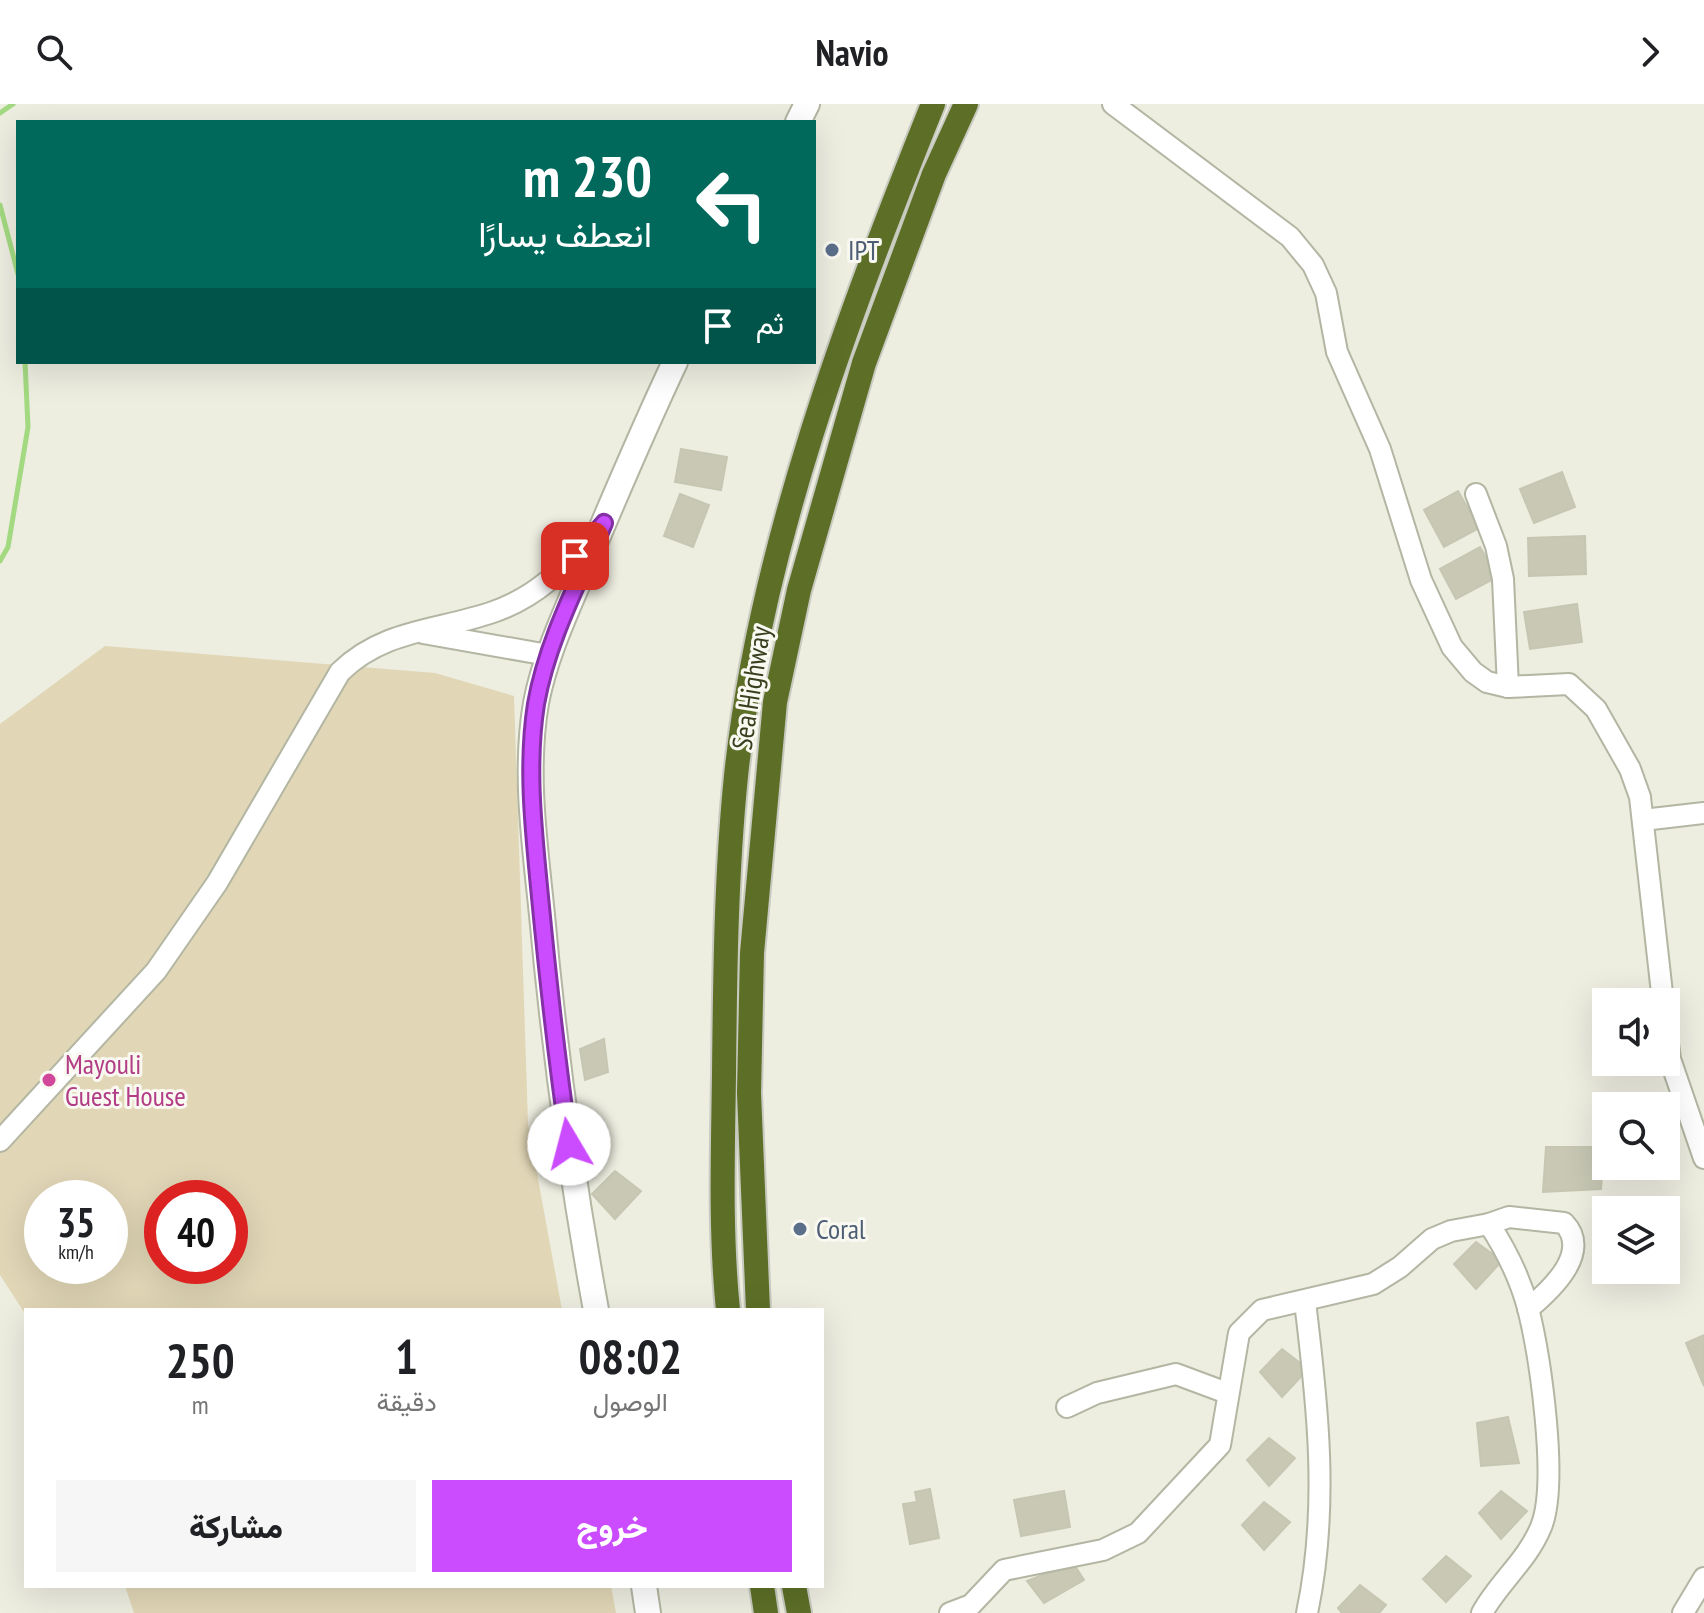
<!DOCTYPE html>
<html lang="ar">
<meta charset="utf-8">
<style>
:root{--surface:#fff;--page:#f6f6f6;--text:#202124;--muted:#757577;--accent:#cb4cff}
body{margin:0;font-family:"PT Sans Narrow",Vazirmatn,sans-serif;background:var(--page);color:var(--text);direction:rtl;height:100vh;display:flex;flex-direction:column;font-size:30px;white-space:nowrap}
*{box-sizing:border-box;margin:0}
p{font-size:26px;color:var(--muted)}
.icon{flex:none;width:44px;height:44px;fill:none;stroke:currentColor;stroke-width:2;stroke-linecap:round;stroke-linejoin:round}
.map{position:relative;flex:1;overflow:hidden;direction:ltr}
.side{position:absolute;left:24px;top:1204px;width:800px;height:280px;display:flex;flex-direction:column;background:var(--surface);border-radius:0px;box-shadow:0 8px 32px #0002;direction:rtl}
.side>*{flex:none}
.hud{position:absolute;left:16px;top:16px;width:800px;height:244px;border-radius:0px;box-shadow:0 8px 32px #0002;direction:rtl;background:#00695c;color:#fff;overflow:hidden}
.tools{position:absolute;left:1592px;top:884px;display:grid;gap:16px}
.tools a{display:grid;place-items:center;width:88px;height:88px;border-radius:0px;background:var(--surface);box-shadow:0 8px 32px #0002;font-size:40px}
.speed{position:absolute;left:24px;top:1076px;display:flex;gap:16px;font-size:40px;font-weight:700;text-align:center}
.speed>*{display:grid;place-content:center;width:104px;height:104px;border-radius:50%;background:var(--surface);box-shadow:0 8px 32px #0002;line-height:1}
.speed small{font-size:20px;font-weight:400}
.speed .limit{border:12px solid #d22;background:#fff;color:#111}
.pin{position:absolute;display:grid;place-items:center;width:68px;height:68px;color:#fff;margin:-34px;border-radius:16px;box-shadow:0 4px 12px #0006}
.me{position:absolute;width:88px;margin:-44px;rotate:352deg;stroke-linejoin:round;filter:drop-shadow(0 0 6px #0008)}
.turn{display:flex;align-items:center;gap:28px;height:168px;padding:0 32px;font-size:36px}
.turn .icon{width:104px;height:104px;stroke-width:2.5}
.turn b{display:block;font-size:56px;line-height:68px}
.then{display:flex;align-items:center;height:76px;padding:0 32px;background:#0003;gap:16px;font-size:30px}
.eta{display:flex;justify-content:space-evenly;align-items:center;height:136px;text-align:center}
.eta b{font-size:48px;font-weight:800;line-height:56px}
.action{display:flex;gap:16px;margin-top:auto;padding:16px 32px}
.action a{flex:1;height:92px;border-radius:0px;background:var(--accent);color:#fff;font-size:32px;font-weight:800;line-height:92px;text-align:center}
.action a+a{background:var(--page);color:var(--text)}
header{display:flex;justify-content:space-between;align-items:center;height:104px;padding:0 32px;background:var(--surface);font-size:36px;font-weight:800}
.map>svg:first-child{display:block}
.green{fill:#e1d6b6;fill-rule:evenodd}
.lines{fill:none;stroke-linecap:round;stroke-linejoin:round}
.stream{stroke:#a3d981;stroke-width:5}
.building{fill:#c8c8b5;stroke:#c6c7b2;stroke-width:2}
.minor-casing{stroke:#b3b6a2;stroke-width:24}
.tertiary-casing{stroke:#b3b6a2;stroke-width:28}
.motorway-casing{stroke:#c8cac0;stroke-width:28}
.minor{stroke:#fff;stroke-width:20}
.tertiary{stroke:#fff;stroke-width:24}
.motorway{stroke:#5d6f27;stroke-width:24}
.route-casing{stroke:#8431a6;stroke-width:20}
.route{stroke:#cb4cff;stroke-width:14}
.service-dot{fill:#5c6f8a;stroke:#f9f9f1;stroke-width:3}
.hotel-dot{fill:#d1479c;stroke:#f9f9f1;stroke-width:3}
.labels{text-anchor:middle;stroke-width:6;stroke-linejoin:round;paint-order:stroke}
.service-label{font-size:28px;fill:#4e5e75;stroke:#f9f9f1;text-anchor:start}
.street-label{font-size:28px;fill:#39401f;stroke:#f9f9f1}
.hotel-label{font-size:28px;fill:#b23c85;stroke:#f9f9f1;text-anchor:start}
</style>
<header><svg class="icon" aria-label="forward" viewBox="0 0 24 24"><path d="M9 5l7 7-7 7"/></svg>Navio<svg class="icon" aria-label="search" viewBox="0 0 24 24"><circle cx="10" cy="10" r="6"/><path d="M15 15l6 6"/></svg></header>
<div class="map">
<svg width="1704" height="1509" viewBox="0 0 1704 1509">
<rect width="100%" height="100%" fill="#edede0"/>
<g class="green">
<path d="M 105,542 L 435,569 L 514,592 L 528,1020 L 562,1206 L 26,1206 L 26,1211 L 0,1171 L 0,620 ZM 42,1094 L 110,1094 L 110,1162 L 42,1162 ZM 162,1094 L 230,1094 L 230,1162 L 162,1162 Z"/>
<path d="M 125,1482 L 611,1482 L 616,1509 L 134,1509 Z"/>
</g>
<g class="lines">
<g class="stream">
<path d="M 0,9 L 13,0"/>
<path d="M 0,101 L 18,170"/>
<path d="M 0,457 L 8,443 L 28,323 L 25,258"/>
</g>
</g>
<g class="building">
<path d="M 681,345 L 727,353 L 721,386 L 675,378 Z"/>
<path d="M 1562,368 L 1575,403 L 1534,419 L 1520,385 Z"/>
<path d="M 1458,387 L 1479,424 L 1444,443 L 1424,406 Z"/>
<path d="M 680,390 L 709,401 L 693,443 L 664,432 Z"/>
<path d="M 1585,432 L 1586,470 L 1529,472 L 1528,434 Z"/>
<path d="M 1480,443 L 1497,473 L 1456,495 L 1440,465 Z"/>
<path d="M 1577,500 L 1582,538 L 1530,545 L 1524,508 Z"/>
<path d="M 604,935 L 608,968 L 585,976 L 580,945 Z"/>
<path d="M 1546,1043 L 1604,1043 L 1601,1085 L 1543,1088 Z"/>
<path d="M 615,1067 L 641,1087 L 615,1115 L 592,1090 Z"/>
<path d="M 1476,1138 L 1502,1157 L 1476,1185 L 1454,1160 Z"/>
<path d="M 1704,1231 L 1704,1282 L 1686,1239 Z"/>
<path d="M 1282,1245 L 1308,1265 L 1282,1293 L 1260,1268 Z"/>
<path d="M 1508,1313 L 1519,1359 L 1481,1362 L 1477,1319 Z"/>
<path d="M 1269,1334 L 1295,1354 L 1269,1382 L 1247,1356 Z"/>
<path d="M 930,1385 L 939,1434 L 910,1440 L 903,1400 L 917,1398 L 915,1388 Z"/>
<path d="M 1064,1387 L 1070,1423 L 1021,1432 L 1014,1396 Z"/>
<path d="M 1501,1387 L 1527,1407 L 1501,1435 L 1479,1409 Z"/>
<path d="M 1264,1398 L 1290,1418 L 1264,1446 L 1242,1421 Z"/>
<path d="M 1446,1452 L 1471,1472 L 1446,1498 L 1423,1475 Z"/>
<path d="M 1073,1459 L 1084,1476 L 1044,1499 L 1027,1477 Z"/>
<path d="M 1360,1481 L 1386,1501 L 1379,1509 L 1342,1509 L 1338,1504 Z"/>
</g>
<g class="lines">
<defs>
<g id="minor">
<path d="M 1113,0 L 1290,133 L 1313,161 L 1326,189 L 1337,248 L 1380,345 L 1421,476 L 1452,543 L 1473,568 L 1487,578 L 1508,583 L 1569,580 L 1596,605 L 1630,665 L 1640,693 L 1663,898"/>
<path d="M 1476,390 L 1496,442 L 1503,475 L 1508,583"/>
<path d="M 423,529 L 548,551"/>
<path d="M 1643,716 L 1704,709"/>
<path d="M 1666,924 L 1670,955 L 1704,1054"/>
<path d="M 0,1037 L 156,867 L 217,779 L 340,568 C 384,525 438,527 493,508 C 537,493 565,464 595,429"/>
<path d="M 1489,1120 L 1509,1113 L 1564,1119 C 1592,1148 1551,1186 1528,1205"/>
<path d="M 1305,1198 C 1318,1303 1329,1405 1307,1509"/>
<path d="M 1067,1303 L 1097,1289 L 1176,1270 L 1227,1289"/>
<path d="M 950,1509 L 971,1501 L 1004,1466 L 1103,1446 L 1138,1429 L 1220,1341 L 1239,1229 L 1262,1206 L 1373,1180 L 1400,1163 L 1432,1135 L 1451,1127 L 1489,1120 C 1506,1146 1520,1174 1528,1204 C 1540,1252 1559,1379 1541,1423 C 1527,1457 1499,1478 1482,1509"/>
<path d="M 1683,1509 L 1704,1474"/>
</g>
<g id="tertiary">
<path d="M 798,18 L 807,0"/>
<path d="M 596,1206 C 572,1075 554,943 542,811 C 535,741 524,669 536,599 C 545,552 566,508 585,463 C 614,394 643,326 675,258"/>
<path d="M 644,1482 L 648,1509"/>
</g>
<g id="motorway">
<path d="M 728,1206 C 720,1128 723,1048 724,970 C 725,871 726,771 736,672 C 760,444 848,212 933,0"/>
<path d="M 758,1206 L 749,989 L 752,849 L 775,598 L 799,486 L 864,259 L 934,70 L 966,0"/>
<path d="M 762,1482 L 766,1509"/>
<path d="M 794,1482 L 799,1509"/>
</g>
</defs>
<use href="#minor" class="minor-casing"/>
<use href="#tertiary" class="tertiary-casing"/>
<use href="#motorway" class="motorway-casing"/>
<use href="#minor" class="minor"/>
<use href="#tertiary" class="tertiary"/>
<use href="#motorway" class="motorway"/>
</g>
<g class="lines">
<defs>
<path id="route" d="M 569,1040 C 557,958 548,876 540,793 C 534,729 526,664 536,600 C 547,537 579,477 604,419 L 575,452"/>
</defs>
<use href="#route" class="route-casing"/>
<use href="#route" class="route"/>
</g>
<g class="service-dot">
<circle cx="832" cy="146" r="8"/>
<circle cx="800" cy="1125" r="8"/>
</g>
<circle class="hotel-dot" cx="49" cy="976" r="8"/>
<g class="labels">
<g class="service-label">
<text x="848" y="156">IPT</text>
<text x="816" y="1135">Coral</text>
</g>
<g class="street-label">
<text transform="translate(751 584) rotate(-81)" y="10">Sea Highway</text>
</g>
<g class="hotel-label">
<text x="65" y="970">Mayouli<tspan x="65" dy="32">Guest House</tspan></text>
</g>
</g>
</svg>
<div class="tools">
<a><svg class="icon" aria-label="sound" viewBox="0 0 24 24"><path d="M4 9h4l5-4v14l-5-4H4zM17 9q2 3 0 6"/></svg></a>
<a><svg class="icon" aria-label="search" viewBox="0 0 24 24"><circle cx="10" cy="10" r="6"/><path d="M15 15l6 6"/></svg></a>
<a><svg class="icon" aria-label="layers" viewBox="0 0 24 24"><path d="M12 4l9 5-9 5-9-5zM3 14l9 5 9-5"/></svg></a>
</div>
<div class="speed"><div>35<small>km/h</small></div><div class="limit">40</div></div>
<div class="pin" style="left:575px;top:452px;background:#d93025"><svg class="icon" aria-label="arrive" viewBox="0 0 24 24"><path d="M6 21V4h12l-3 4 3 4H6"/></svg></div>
<svg class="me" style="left:569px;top:1040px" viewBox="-20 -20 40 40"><circle r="19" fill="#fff"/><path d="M0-13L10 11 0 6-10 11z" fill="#cb4cff"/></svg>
<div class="hud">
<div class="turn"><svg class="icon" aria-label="left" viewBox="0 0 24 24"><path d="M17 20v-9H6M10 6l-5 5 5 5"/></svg><div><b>230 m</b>انعطف يسارًا</div></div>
<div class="then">ثم<svg class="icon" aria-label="arrive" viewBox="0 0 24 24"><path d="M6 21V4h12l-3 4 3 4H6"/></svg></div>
</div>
<section class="side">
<div class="eta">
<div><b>08:02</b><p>الوصول</p></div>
<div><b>1</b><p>دقيقة</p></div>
<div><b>250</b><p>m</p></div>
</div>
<div class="action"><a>خروج</a><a>مشاركة</a></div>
</section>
</div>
